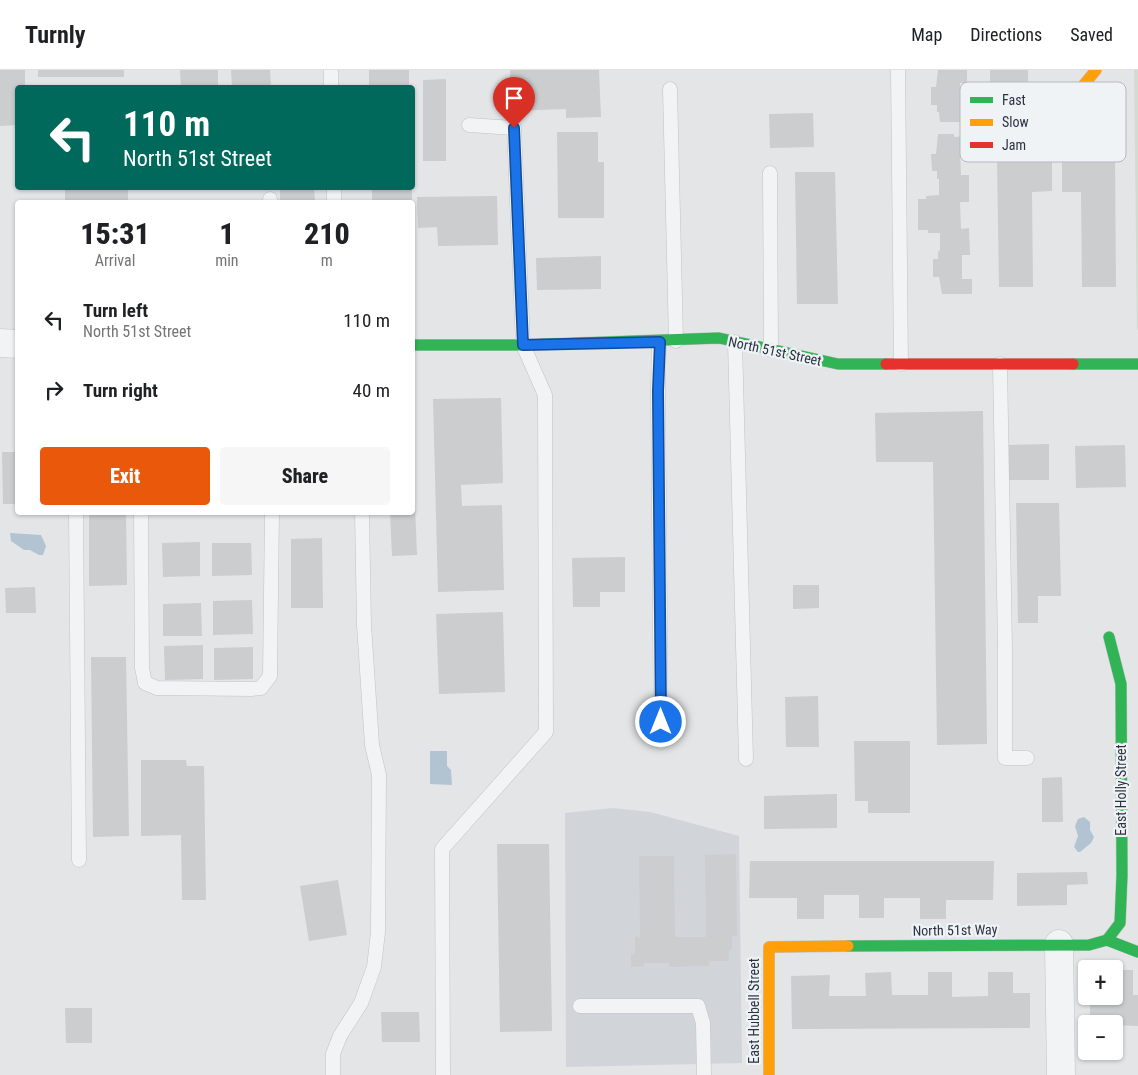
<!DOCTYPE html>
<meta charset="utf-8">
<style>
:root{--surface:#fff;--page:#f6f6f6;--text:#202124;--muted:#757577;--line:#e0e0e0;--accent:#ea580c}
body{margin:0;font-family:"Roboto Condensed",sans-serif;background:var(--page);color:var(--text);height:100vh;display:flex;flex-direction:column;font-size:19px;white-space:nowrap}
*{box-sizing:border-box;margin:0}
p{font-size:16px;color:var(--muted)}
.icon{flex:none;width:28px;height:28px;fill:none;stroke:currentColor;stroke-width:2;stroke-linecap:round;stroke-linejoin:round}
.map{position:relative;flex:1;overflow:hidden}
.details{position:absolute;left:15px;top:130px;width:400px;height:315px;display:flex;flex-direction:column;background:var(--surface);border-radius:5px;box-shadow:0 1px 4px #0004}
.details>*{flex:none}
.guide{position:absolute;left:15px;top:15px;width:400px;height:105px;border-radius:5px;box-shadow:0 1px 4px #0004;background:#00695c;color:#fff;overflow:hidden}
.controls{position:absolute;left:1078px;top:890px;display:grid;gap:10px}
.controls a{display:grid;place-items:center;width:45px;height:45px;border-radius:5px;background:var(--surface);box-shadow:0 1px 4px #0004;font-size:25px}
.pin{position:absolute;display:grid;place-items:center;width:42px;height:42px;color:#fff;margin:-51px -21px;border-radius:50% 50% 50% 0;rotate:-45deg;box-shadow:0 0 5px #0007}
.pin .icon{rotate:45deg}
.me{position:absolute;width:55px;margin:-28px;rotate:0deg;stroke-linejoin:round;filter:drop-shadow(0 0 4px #0008)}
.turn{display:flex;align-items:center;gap:18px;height:105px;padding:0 25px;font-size:22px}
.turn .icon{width:65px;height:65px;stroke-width:2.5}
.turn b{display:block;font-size:35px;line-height:42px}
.eta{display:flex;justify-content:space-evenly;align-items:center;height:85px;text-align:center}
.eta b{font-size:30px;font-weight:800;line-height:35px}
.button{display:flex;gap:10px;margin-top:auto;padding:10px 25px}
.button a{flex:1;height:58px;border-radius:5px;background:var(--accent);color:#fff;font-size:20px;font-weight:800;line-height:58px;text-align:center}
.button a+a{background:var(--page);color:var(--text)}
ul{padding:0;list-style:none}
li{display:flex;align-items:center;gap:15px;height:70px;padding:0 25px}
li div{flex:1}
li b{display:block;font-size:19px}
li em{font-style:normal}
header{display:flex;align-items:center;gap:30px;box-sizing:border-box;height:70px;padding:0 25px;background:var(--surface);border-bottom:1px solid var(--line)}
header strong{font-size:24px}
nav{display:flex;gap:28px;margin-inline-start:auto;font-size:18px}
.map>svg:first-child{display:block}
.built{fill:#d1d5da}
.green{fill:#d4dbd3}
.water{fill:#b2c3d1}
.building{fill:#cbcdcf}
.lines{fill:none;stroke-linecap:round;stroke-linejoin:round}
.lane-casing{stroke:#c1c3c5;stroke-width:15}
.street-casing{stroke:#c1c3c5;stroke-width:29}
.fast-casing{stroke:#c1c3c5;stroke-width:12}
.slow-casing{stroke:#c1c3c5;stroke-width:12}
.jam-casing{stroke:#c1c3c5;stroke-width:12}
.lane{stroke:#f1f3f4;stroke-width:14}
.street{stroke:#f1f3f4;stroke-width:28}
.fast{stroke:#30b455;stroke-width:11}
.slow{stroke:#ff9f0a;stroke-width:11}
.jam{stroke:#e5322d;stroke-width:11}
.route-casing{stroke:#114b97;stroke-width:12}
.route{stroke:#1a73e8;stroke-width:9}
.labels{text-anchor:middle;stroke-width:4.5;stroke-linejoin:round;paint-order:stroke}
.street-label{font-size:14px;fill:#2a3340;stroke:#f0f3f6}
.key{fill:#f0f3f6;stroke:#b5b9bf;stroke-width:1}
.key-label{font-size:14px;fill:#2a3340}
</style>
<header>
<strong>Turnly</strong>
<nav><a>Map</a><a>Directions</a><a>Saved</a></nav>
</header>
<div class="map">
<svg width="1138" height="1005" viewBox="0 0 1138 1005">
<rect width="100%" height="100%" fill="#e3e5e7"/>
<path class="built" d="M 613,738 L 650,742 L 739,766 L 742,993 L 566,997 L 565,743 Z"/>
<path class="green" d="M 1134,0 L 1138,0 L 1138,260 L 1137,260 Z"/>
<g class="water">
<path d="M 10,463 L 41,465 L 46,476 L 43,485 L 39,485 L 30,480 L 24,480 L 11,471 Z"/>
<path d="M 430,681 L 447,681 L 447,696 L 451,700 L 452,715 L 430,714 Z"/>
<path d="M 1084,747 L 1090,752 L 1090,760 L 1094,767 L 1091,773 L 1080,782 L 1078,782 L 1074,777 L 1078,766 L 1075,756 L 1078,749 Z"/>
</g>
<g class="building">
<path d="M 0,0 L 25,0 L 25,18 L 18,18 L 18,55 L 0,56 Z"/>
<rect x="38" y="0" width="86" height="7"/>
<path d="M 180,0 L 218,0 L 218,18 L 181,18 Z"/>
<path d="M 231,0 L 270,0 L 271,18 L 232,18 Z"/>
<rect x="369" y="0" width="40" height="18"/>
<path d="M 510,0 L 599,0 L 601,47 L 566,48 L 566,39 L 511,41 Z"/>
<path d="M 938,0 L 967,0 L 967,13 L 960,13 L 960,37 L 969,37 L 970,52 L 940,52 L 939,42 L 937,42 L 937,35 L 931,35 L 931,17 L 936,17 Z"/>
<path d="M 990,0 L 1028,0 L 1028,20 L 990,21 Z"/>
<path d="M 446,9 L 446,91 L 423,91 L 423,10 Z"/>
<path d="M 813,43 L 814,77 L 770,78 L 769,44 Z"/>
<path d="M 557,62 L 598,62 L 598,92 L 604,92 L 604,148 L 558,148 Z"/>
<path d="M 938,64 L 954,64 L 954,67 L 969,66 L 969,80 L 960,80 L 961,105 L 969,105 L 969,132 L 960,132 L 961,159 L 969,158 L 970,185 L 962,185 L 962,209 L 972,209 L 972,224 L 942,224 L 939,207 L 933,207 L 933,189 L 938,189 L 938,182 L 940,180 L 940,163 L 928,163 L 928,160 L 918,160 L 918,129 L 926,129 L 926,126 L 939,125 L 939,109 L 937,109 L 937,101 L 932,101 L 931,84 L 936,84 Z"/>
<path d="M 997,89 L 1052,89 L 1052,121 L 1032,122 L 1033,217 L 999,217 Z"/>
<path d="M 1062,89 L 1115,89 L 1116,217 L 1082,217 L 1081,122 L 1062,122 Z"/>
<path d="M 795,102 L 835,102 L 838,234 L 797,234 Z"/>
<rect x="65" y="118" width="63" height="14"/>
<path d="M 280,118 L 314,118 L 315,132 L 280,132 Z"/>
<rect x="372" y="118" width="40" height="14"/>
<path d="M 497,126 L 498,175 L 438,176 L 437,157 L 418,158 L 417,127 Z"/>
<path d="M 601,186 L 601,219 L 537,220 L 536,188 Z"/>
<path d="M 501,328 L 503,413 L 461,415 L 462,436 L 502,435 L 504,520 L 438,522 L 433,329 Z"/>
<path d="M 983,341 L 987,674 L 937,675 L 933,392 L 876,392 L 875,343 Z"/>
<path d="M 1049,374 L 1049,410 L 1007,410 L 1006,375 Z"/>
<path d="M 1125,375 L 1126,417 L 1076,418 L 1075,376 Z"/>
<path d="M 2,382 L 18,382 L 18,434 L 3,434 Z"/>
<path d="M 412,409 L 414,409 L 417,485 L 392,486 L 390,442 L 412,442 Z"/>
<path d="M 1016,433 L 1059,433 L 1061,526 L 1038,526 L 1038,553 L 1018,553 Z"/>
<path d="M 89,442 L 126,442 L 127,515 L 89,516 Z"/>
<path d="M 322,468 L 323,538 L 291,538 L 291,469 Z"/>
<path d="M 200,472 L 200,506 L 163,507 L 162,473 Z"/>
<path d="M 212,473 L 251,473 L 252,505 L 212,506 Z"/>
<path d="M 625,487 L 625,522 L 600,522 L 600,537 L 573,537 L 572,488 Z"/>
<path d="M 793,515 L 819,515 L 819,538 L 793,539 Z"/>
<path d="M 35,517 L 36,543 L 6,543 L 5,518 Z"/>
<path d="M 252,530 L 253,564 L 213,565 L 213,531 Z"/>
<path d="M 201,533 L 202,566 L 163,566 L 163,534 Z"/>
<path d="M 503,542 L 505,622 L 439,624 L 436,544 Z"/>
<path d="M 203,575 L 203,609 L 165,610 L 164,576 Z"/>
<path d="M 253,577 L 253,609 L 214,610 L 214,578 Z"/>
<path d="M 91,587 L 126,587 L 129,766 L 93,767 Z"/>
<path d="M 818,626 L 819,677 L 786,677 L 785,627 Z"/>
<path d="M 854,671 L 910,671 L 910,743 L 868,743 L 868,731 L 855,731 Z"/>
<path d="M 141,690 L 186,690 L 187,696 L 204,696 L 206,830 L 182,830 L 181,765 L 141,766 Z"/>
<path d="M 1062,707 L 1063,752 L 1042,752 L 1042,708 Z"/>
<path d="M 837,724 L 837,758 L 764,759 L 764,726 Z"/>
<path d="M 497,774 L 549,774 L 552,961 L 500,962 Z"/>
<path d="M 736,784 L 737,866 L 732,866 L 732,880 L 729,880 L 729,891 L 709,891 L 709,896 L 669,897 L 669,893 L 644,893 L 644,896 L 631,897 L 631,884 L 635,884 L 635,866 L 640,867 L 639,786 L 674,786 L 675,867 L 706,867 L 705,785 Z"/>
<path d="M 750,791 L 994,791 L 993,830 L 946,830 L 946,849 L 920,849 L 920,828 L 884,828 L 884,848 L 859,848 L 859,825 L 824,825 L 824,849 L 797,849 L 797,828 L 749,828 Z"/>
<path d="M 1087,802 L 1088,814 L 1067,815 L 1067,835 L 1017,836 L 1017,803 Z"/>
<path d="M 338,810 L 347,865 L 309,871 L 300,816 Z"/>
<path d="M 1114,900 L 1133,900 L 1133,925 L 1138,925 L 1138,956 L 1090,954 L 1090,934 L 1107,934 L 1107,926 L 1114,926 Z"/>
<path d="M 891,902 L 892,925 L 928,925 L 928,902 L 952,902 L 952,927 L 988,926 L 988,902 L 1013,902 L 1013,923 L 1030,923 L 1030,958 L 792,959 L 791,906 L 830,905 L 829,926 L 866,926 L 865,903 Z"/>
<path d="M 65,938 L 92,938 L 92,973 L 66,973 Z"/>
<path d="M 381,942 L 419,942 L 420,972 L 382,972 Z"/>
</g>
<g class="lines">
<defs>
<g id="lane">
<path d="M 331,0 L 331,18"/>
<path d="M 898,0 L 901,294"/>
<path d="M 670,19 L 676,271"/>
<path d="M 770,103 L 771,280"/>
<path d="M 334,118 L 334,132"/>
<path d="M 270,129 L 270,132"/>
<path d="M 659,272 L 658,321 L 661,672"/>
<path d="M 735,272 L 746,689"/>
<path d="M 1000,294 L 1005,578 L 1005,688 L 1027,688"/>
<path d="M 76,442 L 79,790"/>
<path d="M 141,442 L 142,598 L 145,613 L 157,618 L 251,619 L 261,618 L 270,606 L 272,442"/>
<path d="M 580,936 L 698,936 L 703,953 L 704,1005"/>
<path d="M 333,1005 L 333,984 L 340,966 L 361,933 L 374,897 L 378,862 L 379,705 L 372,675 L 364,555 L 362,442"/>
<path d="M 443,1005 L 442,779 L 546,662 L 545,325 L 523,275 L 514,58 L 469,55"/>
</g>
<g id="street">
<path d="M 0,273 L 18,274"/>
<path d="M 1059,874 L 1061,1005"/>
</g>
<g id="fast">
<path d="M 412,275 L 523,275 L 719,268 L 838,294 L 886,294"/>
<path d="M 1073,294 L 1138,294"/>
<path d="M 1107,870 L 1120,853 L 1122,805 L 1121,614 L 1109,567"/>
<path d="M 848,876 L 1089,875 L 1107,870 L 1138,882"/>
</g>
<g id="slow">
<path d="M 1020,30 L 1072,29 L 1096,0"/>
<path d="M 769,1005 L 769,877 L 848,876"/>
</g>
<path id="jam" d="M 886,294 L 1073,294"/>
</defs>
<use href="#lane" class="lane-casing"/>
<use href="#street" class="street-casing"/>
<use href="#fast" class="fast-casing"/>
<use href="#slow" class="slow-casing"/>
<use href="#jam" class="jam-casing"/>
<use href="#lane" class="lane"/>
<use href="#street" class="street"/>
<use href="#fast" class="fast"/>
<use href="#slow" class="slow"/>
<use href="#jam" class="jam"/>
</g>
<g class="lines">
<defs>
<path id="route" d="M 514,58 L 523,275 L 660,272 L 658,321 L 661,652"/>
</defs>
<use href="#route" class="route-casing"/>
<use href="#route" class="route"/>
</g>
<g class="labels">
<g class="street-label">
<text transform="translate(775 281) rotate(12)" y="5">North 51st Street</text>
<text transform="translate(1121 720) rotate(-90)" y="5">East Holly Street</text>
<text transform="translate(955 860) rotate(-1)" y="5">North 51st Way</text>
<text transform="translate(754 941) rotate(-90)" y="5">East Hubbell Street</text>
</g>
</g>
<rect x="960" y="12" width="166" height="80" rx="8" class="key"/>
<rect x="970" y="27" width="23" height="6" fill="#30b455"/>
<rect x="970" y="49" width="23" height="7" fill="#ff9f0a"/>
<rect x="970" y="72" width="23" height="6" fill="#e5322d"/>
<g class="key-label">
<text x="1002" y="35">Fast</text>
<text x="1002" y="57">Slow</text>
<text x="1002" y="80">Jam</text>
</g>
</svg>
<div class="controls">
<a>+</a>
<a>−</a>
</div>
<div class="pin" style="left:514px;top:58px;background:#d93025"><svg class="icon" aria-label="arrive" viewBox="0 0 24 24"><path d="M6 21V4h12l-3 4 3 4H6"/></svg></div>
<svg class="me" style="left:661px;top:652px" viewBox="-20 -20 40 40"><circle r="17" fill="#1a73e8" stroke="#fff" stroke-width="3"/><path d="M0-11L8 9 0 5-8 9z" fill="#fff"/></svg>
<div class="guide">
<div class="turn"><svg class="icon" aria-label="left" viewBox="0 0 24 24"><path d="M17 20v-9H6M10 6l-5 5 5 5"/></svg><div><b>110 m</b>North 51st Street</div></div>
</div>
<section class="details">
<div class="eta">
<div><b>15:31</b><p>Arrival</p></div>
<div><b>1</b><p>min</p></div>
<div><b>210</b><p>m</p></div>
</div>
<ul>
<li><svg class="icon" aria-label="left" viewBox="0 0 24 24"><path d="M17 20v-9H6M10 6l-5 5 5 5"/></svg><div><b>Turn left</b><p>North 51st Street</p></div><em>110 m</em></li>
<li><svg class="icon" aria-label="right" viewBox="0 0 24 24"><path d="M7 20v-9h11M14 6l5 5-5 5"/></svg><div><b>Turn right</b></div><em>40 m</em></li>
</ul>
<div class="button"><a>Exit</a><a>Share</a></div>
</section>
</div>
